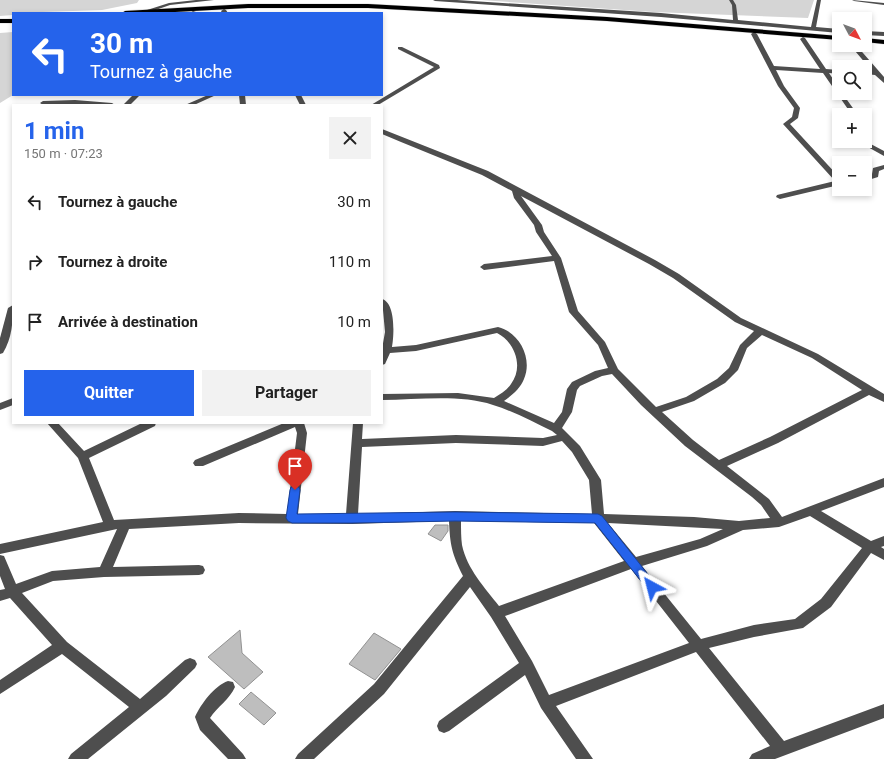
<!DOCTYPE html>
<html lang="fr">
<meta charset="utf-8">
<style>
:root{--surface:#fff;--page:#f2f2f2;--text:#222;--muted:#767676;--accent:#2563eb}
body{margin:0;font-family:Roboto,sans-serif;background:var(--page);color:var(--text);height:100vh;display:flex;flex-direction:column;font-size:15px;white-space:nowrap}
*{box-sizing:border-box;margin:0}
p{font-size:13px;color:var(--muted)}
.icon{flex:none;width:22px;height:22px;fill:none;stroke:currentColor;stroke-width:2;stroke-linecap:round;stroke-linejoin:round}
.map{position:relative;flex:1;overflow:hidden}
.side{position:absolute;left:12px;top:104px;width:371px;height:320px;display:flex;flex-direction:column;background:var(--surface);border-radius:0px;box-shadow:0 2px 6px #0003}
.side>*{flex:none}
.hud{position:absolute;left:12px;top:12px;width:371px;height:84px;border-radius:0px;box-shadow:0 2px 6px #0003;background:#2563eb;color:#fff;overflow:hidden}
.needle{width:26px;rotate:131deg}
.fabs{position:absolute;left:832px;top:12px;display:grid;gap:8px}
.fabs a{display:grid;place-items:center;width:40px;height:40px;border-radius:0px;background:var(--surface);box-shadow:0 2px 6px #0003;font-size:20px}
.pin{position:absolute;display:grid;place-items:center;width:34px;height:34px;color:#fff;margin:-41px -17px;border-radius:50% 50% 50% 0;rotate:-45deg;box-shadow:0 0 4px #0007}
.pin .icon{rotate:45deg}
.me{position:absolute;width:44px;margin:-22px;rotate:322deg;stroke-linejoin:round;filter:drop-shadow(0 0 3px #0008)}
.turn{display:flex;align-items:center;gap:14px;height:84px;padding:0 12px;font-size:18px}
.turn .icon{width:52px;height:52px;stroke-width:2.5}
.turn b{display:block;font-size:28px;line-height:34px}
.round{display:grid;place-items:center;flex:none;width:42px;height:42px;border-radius:0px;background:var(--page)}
.summary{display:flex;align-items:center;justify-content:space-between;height:68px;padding:0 12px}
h1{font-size:24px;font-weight:700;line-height:30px;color:var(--accent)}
.button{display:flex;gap:8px;margin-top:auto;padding:8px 12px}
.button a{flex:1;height:46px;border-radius:0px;background:var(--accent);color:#fff;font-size:16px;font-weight:700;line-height:46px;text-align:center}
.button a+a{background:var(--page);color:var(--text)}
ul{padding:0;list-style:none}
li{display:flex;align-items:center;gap:12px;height:60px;padding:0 12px}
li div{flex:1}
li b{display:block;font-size:15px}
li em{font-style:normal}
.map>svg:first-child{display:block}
.green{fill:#d5d5d5}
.building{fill:#bebebe;stroke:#929292}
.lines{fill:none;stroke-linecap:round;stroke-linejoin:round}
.highway-casing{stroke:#dbdbdb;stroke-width:1}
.minor{fill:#4e4e4e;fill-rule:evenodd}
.highway{fill:#000;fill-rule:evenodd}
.route{fill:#2563eb;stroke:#184099}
</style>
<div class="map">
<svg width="884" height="759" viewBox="0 0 884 759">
<rect width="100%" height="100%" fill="#fff"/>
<g class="green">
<path d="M 0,0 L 139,0 L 137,3 L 102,10 L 13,13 L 13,15 L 0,16 Z"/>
<path d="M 481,0 L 814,0 L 808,18 L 653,12 Z"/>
<path d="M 13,32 L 13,95 L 0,103 L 0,33 Z"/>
</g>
<g class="building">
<path d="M 435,525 L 448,525 L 448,531 L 441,541 L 428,534 Z"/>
<path d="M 240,630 L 242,653 L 263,672 L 244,689 L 208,657 Z"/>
<path d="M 374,633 L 401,649 L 375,680 L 349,664 Z"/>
<path d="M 251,692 L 276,713 L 264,725 L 239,704 Z"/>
</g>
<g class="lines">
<defs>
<g id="highway">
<path d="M 248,4 L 368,4 L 607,17 L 839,36 L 839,40 L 607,21 L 368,8 L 248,8 L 157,13 L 122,13 L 125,11 Z"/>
<rect x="0" y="19" width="13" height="4"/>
<path d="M 865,38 L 884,40 L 884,44 L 865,42 Z"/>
</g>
</defs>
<use href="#highway" class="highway-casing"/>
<g class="minor">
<path d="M 196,0 L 214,0 L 170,5 L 147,13 L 144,11 L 169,3 Z"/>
<path d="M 433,0 L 457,0 L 661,13 L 733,20 L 732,5 L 729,0 L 733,0 L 736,5 L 738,20 L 811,27 L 817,0 L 821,0 L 816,27 L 839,29 L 839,33 L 661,17 L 435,1 Z"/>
<path d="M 852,0 L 884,3 L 884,5 L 854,1 Z"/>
<path d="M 224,9 L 226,10 L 228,13 L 222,13 L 221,11 Z"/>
<path d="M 193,11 L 196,12 L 197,13 L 190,13 Z"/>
<path d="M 865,31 L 884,32 L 884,36 L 865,35 Z"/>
<path d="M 754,32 L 757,34 L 774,66 L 820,69 L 800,39 L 803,37 L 805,38 L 826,69 L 839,70 L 839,74 L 829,73 L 839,88 L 839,93 L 842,93 L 858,115 L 852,115 L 823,73 L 776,70 L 784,86 L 800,108 L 798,118 L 790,124 L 839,177 L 839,185 L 780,199 L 776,197 L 777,195 L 835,181 L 783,124 L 792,117 L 794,108 L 778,86 L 751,34 Z"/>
<path d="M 850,45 L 856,45 L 884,77 L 884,83 L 875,75 L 865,74 L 865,70 L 872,71 Z"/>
<path d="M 398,47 L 402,47 L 439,65 L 440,68 L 378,105 L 371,105 L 434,67 L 398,49 Z"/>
<path d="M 133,95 L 140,95 L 130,105 L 123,105 Z"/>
<path d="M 208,95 L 216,95 L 194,105 L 185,105 Z"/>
<path d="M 239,95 L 245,95 L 246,105 L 240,105 Z"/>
<path d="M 295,95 L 301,95 L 306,105 L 300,105 Z"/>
<path d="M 75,100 L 112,103 L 115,105 L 43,105 L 40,103 L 43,101 Z"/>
<path d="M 382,129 L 488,171 L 655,260 L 679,274 L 741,318 L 818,354 L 884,394 L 884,402 L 869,395 L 778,443 L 727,466 L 769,499 L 782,517 L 884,478 L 884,487 L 821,511 L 871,541 L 884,536 L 884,546 L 881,547 L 884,549 L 884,560 L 871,553 L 831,607 L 803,628 L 754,637 L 709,648 L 784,741 L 884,704 L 884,718 L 775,759 L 749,759 L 752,754 L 770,746 L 696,652 L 556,706 L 593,759 L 576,759 L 541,708 L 525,675 L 449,731 L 444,733 L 439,731 L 437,726 L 439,721 L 519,663 L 491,617 L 470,587 L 384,694 L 314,759 L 295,759 L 298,754 L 374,684 L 463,576 C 452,554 450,545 449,521 L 352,524 L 239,523 L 129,529 L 113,567 L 199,565 L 203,566 L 205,570 L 203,574 L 199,575 L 104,577 L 53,581 L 22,593 L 67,642 L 140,699 L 185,660 L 190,658 L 195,660 L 197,664 L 195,668 L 166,696 L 88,759 L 68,759 L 71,754 L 129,707 L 62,654 L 0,694 L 0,680 L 52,645 L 10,598 L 0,601 L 0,590 L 5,589 L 0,576 L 0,555 L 4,556 L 16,584 L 52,571 L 100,567 L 117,529 L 0,554 L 0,544 L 103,522 L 78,458 L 47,423 L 58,423 L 84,451 L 142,423 L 156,423 L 155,426 L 89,458 L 114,520 L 239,513 L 287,514 L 297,433 L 295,427 L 203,466 L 195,466 L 193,463 L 195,460 L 284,423 L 304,423 L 307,433 L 298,514 L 346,514 L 353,423 L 363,423 L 362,439 L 456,435 L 543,438 L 557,435 L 552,431 C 533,422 513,411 493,405 C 460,394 417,400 382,400 L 382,394 L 458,393 L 494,398 C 500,394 507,390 511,384 C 524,367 515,342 497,333 L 416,351 L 390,353 L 385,364 L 382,365 L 382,349 L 385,332 L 382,299 C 396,303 394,336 392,347 L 416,345 L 498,327 C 519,332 533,358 524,379 C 520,389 512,395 504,401 L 554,423 L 562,412 L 567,389 L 572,382 L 595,371 L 608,368 L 598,345 L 569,312 L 554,261 L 484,270 L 480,267 L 484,264 L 552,256 L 536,232 L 534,225 L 514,198 L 512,191 L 482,175 L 401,142 L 382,134 ZM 521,196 L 649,264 L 673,278 L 735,322 L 754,331 L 740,345 L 729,368 L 717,379 L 686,397 L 656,407 L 618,369 L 605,342 L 578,311 L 561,258 L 544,232 L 542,225 ZM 762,335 L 812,358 L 862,390 L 770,437 L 719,460 L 693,440 L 662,412 L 694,401 L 725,383 L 738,370 L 747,348 ZM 612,374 L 641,405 L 685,446 L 752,497 L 761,505 L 770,518 L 739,521 L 694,517 L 604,514 L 601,480 L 580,446 L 562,428 L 572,412 L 577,390 L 580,386 L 602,376 ZM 562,441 L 572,452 L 589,480 L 592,514 L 455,511 L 358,514 L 362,447 L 456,443 L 543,446 ZM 810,516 L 862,548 L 821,599 L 795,619 L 754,625 L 701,639 L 642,566 L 707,546 L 743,530 L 779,527 ZM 461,521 L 594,523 L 624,561 L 499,606 C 485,588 467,569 462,545 C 461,538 461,529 461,521 ZM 608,523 L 723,529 L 700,539 L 636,557 ZM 631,569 L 689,643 L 549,695 L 532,661 L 505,616 Z"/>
<path d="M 857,141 L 865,141 L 884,151 L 884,156 Z"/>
<path d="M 884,165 L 884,169 L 879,171 L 878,177 L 865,181 L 865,176 L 872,174 L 873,168 Z"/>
<path d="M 13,305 C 13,322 12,338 3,353 L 0,354 L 0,338 L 8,308 Z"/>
<path d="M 13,398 L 13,405 L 0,410 L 0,403 Z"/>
<path d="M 228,681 L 233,682 L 235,687 C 230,699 217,707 210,718 L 243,754 L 246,759 L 228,759 L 200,730 L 195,717 C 201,704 214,686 228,681 Z"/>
</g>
<use href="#highway" class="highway"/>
</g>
<path class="route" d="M 295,486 L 299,487 L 300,490 L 297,514 L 455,512 L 598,514 L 602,516 L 658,587 L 656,590 L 652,592 L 648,590 L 595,523 L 455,521 L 352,523 L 292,523 L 288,521 L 286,518 L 290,490 L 291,487 Z"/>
</svg>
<div class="fabs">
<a><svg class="needle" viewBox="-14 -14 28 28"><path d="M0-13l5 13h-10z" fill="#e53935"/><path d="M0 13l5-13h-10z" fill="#767676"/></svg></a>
<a><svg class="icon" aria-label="search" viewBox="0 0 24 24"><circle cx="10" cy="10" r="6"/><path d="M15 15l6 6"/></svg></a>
<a>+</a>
<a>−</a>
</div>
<div class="pin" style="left:295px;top:490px;background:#d93025"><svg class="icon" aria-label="arrive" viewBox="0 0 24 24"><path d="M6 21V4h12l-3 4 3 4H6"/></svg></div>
<svg class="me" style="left:652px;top:587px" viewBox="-20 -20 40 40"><path d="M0-17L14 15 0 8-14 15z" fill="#2563eb" stroke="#fff" stroke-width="4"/></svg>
<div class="hud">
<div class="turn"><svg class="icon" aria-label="left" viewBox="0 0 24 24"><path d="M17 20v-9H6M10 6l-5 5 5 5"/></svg><div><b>30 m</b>Tournez à gauche</div></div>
</div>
<section class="side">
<div class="summary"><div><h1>1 min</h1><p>150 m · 07:23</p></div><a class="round"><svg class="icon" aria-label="close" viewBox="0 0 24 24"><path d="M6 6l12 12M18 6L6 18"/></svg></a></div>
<ul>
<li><svg class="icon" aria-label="left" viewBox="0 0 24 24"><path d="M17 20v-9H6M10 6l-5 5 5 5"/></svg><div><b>Tournez à gauche</b></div><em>30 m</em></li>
<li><svg class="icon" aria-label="right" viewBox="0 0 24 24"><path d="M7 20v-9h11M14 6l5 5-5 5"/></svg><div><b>Tournez à droite</b></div><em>110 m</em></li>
<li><svg class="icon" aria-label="arrive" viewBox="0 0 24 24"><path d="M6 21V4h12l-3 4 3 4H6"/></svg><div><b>Arrivée à destination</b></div><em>10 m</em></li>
</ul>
<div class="button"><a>Quitter</a><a>Partager</a></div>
</section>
</div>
